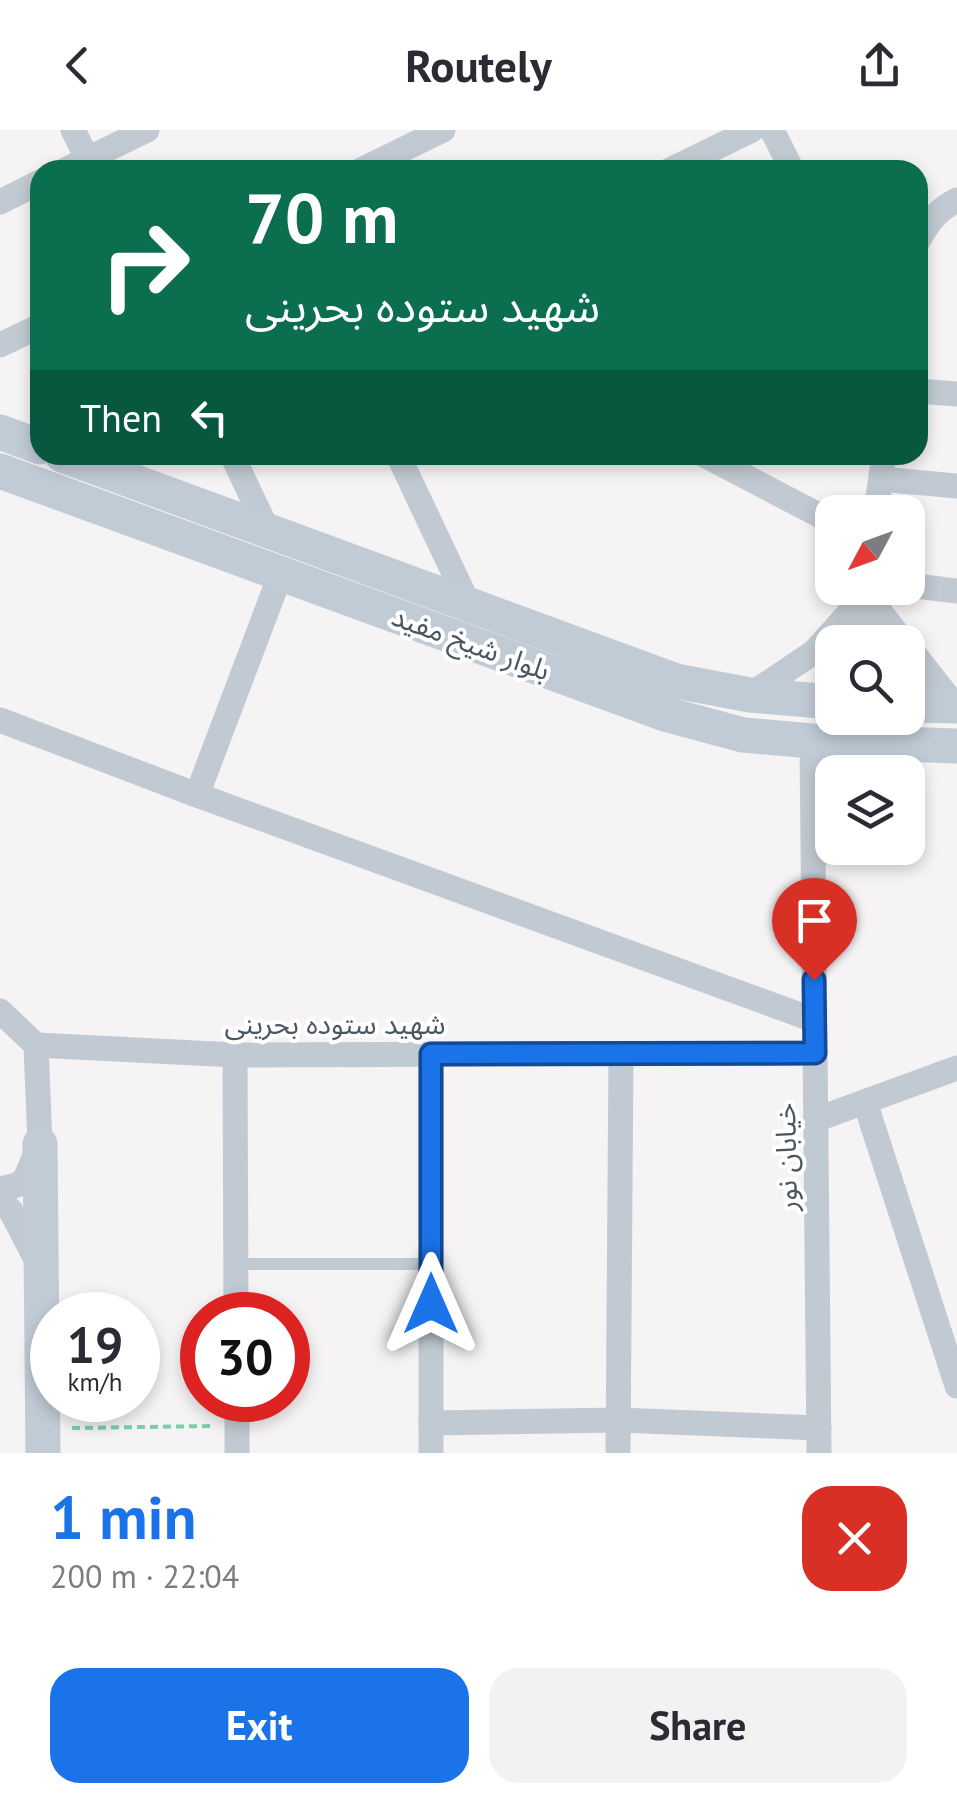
<!DOCTYPE html>
<meta charset="utf-8">
<style>
:root{--surface:#fff;--page:#f2f2f3;--text:#2b2b33;--muted:#7c7c81;--accent:#1a73e8}
body{margin:0;font-family:"PT Sans","Noto Sans Arabic",sans-serif;background:var(--page);color:var(--text);height:100vh;display:flex;flex-direction:column;font-size:38px;white-space:nowrap}
*{box-sizing:border-box;margin:0}
p{font-size:32px;color:var(--muted)}
.icon{flex:none;width:55px;height:55px;fill:none;stroke:currentColor;stroke-width:2;stroke-linecap:round;stroke-linejoin:round}
.map{position:relative;height:1323px;overflow:hidden}
.details{display:flex;flex-direction:column;background:var(--surface);flex:1}
.details>*{flex:none}
.banner{position:absolute;left:30px;top:30px;width:898px;height:305px;border-radius:30px;box-shadow:0 5px 15px #0003;background:#0b6e4f;color:#fff;overflow:hidden}
.needle{width:65px;rotate:229deg}
.tools{position:absolute;left:815px;top:365px;display:grid;gap:20px}
.tools a{display:grid;place-items:center;width:110px;height:110px;border-radius:20px;background:var(--surface);box-shadow:0 5px 15px #0003;font-size:50px}
.speed{position:absolute;left:30px;top:1162px;display:flex;gap:20px;font-size:50px;font-weight:700;text-align:center}
.speed>*{display:grid;place-content:center;width:130px;height:130px;border-radius:50%;background:var(--surface);box-shadow:0 5px 15px #0003;line-height:1}
.speed small{font-size:25px;font-weight:400}
.speed .limit{border:15px solid #d22;background:#fff;color:#111}
.pin{position:absolute;display:grid;place-items:center;width:85px;height:85px;color:#fff;margin:-102px -42px;border-radius:50% 50% 50% 0;rotate:-45deg;box-shadow:0 0 10px #0007}
.pin .icon{rotate:45deg}
.me{position:absolute;width:110px;margin:-55px;rotate:0deg;stroke-linejoin:round;filter:drop-shadow(0 0 8px #0008)}
.turn{display:flex;align-items:center;gap:35px;height:210px;padding:0 50px;font-size:45px}
.turn .icon{width:130px;height:130px;stroke-width:2.5}
.turn b{display:block;font-size:70px;line-height:85px}
.then{display:flex;align-items:center;height:95px;padding:0 50px;background:#0003;gap:20px;font-size:38px}
.round{display:grid;place-items:center;flex:none;width:105px;height:105px;border-radius:30px;background:var(--page)}
.overview{display:flex;align-items:center;justify-content:space-between;height:170px;padding:0 50px}
h1{font-size:60px;font-weight:800;line-height:75px;color:var(--accent)}
.primary-button{display:flex;gap:20px;margin-top:auto;padding:20px 50px}
.primary-button a{flex:1;height:115px;border-radius:30px;background:var(--accent);color:#fff;font-size:40px;font-weight:800;line-height:115px;text-align:center}
.primary-button a+a{background:var(--page);color:var(--text)}
header{display:flex;justify-content:space-between;align-items:center;height:130px;padding:0 50px;background:var(--surface);font-size:45px;font-weight:800}
.map>svg:first-child{display:block}
.lines{fill:none;stroke-linecap:round;stroke-linejoin:round}
.path{stroke:#7ad0a6;stroke-width:4;stroke-dasharray:8 5;stroke-linecap:butt}
.lane{stroke:#c1cad2;stroke-width:12}
.street{stroke:#c1cad2;stroke-width:25}
.secondary{stroke:#c1cbd6;stroke-width:35}
.route-casing{stroke:#114b97;stroke-width:25}
.route{stroke:#1a73e8;stroke-width:18}
.labels{text-anchor:middle;stroke-width:8;stroke-linejoin:round;paint-order:stroke}
.street-label{font-size:28px;fill:#4a5661;stroke:#fff}
</style>
<header><svg class="icon" aria-label="back" viewBox="0 0 24 24"><path d="M15 5l-7 7 7 7"/></svg>Routely<svg class="icon" aria-label="share" viewBox="0 0 24 24"><path d="M12 15V3M7 8l5-5 5 5M5 13v7h14v-7"/></svg></header>
<div class="map">
<svg width="957" height="1323" viewBox="0 0 957 1323">
<rect width="100%" height="100%" fill="#f5f3f3"/>
<g class="lines">
<path class="path" d="M 72,1298 L 213,1296"/>
<path class="lane" d="M 236,1134 L 431,1134"/>
<g class="street">
<path d="M 73,0 L 93,40"/>
<path d="M 772,0 L 792,40"/>
<path d="M 65,40 L 147,0"/>
<path d="M 361,40 L 443,0"/>
<path d="M 670,40 L 752,0"/>
<path d="M 0,72 L 40,52"/>
<path d="M 918,111 C 928,93 937,80 957,70"/>
<path d="M 0,215 L 40,196"/>
<path d="M 918,261 L 957,264"/>
<path d="M 232,325 L 268,401"/>
<path d="M 398,325 L 469,475"/>
<path d="M 704,325 L 832,392"/>
<path d="M 881,349 L 957,356"/>
<path d="M 876,382 L 884,325"/>
<path d="M 908,455 L 957,461"/>
<path d="M 866,464 L 904,512"/>
<path d="M 863,512 L 867,462"/>
<path d="M 908,516 L 955,576"/>
<path d="M 750,565 L 814,522 L 866,464"/>
<path d="M 0,590 L 197,665 L 814,890"/>
<path d="M 812,611 L 819,1323"/>
<path d="M 197,665 L 281,443"/>
<path d="M 0,881 L 36,915 L 40,1014 L 25,1049 L 17,1055 L 0,1059"/>
<path d="M 36,915 L 235,925 L 815,923"/>
<path d="M 235,925 L 236,1185"/>
<path d="M 865,972 L 957,1256"/>
<path d="M 815,990 L 957,938"/>
<path d="M 0,1069 L 11,1081 L 38,1133"/>
<path d="M 237,1270 L 237,1323"/>
<path d="M 431,1293 L 619,1290 L 819,1298"/>
<path d="M 431,1323 L 431,924"/>
<path d="M 618,1323 L 621,924"/>
</g>
<g class="secondary">
<path d="M 0,302 L 40,317"/>
<path d="M 62,325 L 676,551 L 750,565 L 832,572"/>
<path d="M 0,341 L 665,584 L 743,605 L 812,611 L 957,616"/>
<path d="M 908,575 L 957,576"/>
<path d="M 40,1014 L 43,1323"/>
</g>
</g>
<g class="lines">
<defs>
<path id="route" d="M 431,1174 L 431,924 L 815,923 L 814,850"/>
</defs>
<use href="#route" class="route-casing"/>
<use href="#route" class="route"/>
</g>
<g class="labels">
<g class="street-label">
<text transform="translate(471 513) rotate(20)" y="10">بلوار شیخ مفید</text>
<text x="335" y="904">شهید ستوده بحرینی</text>
<text transform="translate(786 1027) rotate(-91)" y="10">خیابان نور</text>
</g>
</g>
</svg>
<div class="tools">
<a><svg class="needle" viewBox="-14 -14 28 28"><path d="M0-13l5 13h-10z" fill="#e53935"/><path d="M0 13l5-13h-10z" fill="#7c7c81"/></svg></a>
<a><svg class="icon" aria-label="search" viewBox="0 0 24 24"><circle cx="10" cy="10" r="6"/><path d="M15 15l6 6"/></svg></a>
<a><svg class="icon" aria-label="layers" viewBox="0 0 24 24"><path d="M12 4l9 5-9 5-9-5zM3 14l9 5 9-5"/></svg></a>
</div>
<div class="speed"><div>19<small>km/h</small></div><div class="limit">30</div></div>
<div class="pin" style="left:814px;top:850px;background:#d93025"><svg class="icon" aria-label="arrive" viewBox="0 0 24 24"><path d="M6 21V4h12l-3 4 3 4H6"/></svg></div>
<svg class="me" style="left:431px;top:1174px" viewBox="-20 -20 40 40"><path d="M0-17L14 15 0 8-14 15z" fill="#1a73e8" stroke="#fff" stroke-width="4"/></svg>
<div class="banner">
<div class="turn"><svg class="icon" aria-label="right" viewBox="0 0 24 24"><path d="M7 20v-9h11M14 6l5 5-5 5"/></svg><div><b>70 m</b>شهید ستوده بحرینی</div></div>
<div class="then">Then<svg class="icon" aria-label="left" viewBox="0 0 24 24"><path d="M17 20v-9H6M10 6l-5 5 5 5"/></svg></div>
</div>
</div>
<section class="details">
<div class="overview"><div><h1>1 min</h1><p>200 m · 22:04</p></div><a class="round" style="background:#d93025;color:#fff"><svg class="icon" aria-label="close" viewBox="0 0 24 24"><path d="M6 6l12 12M18 6L6 18"/></svg></a></div>
<div class="primary-button"><a>Exit</a><a>Share</a></div>
</section>
